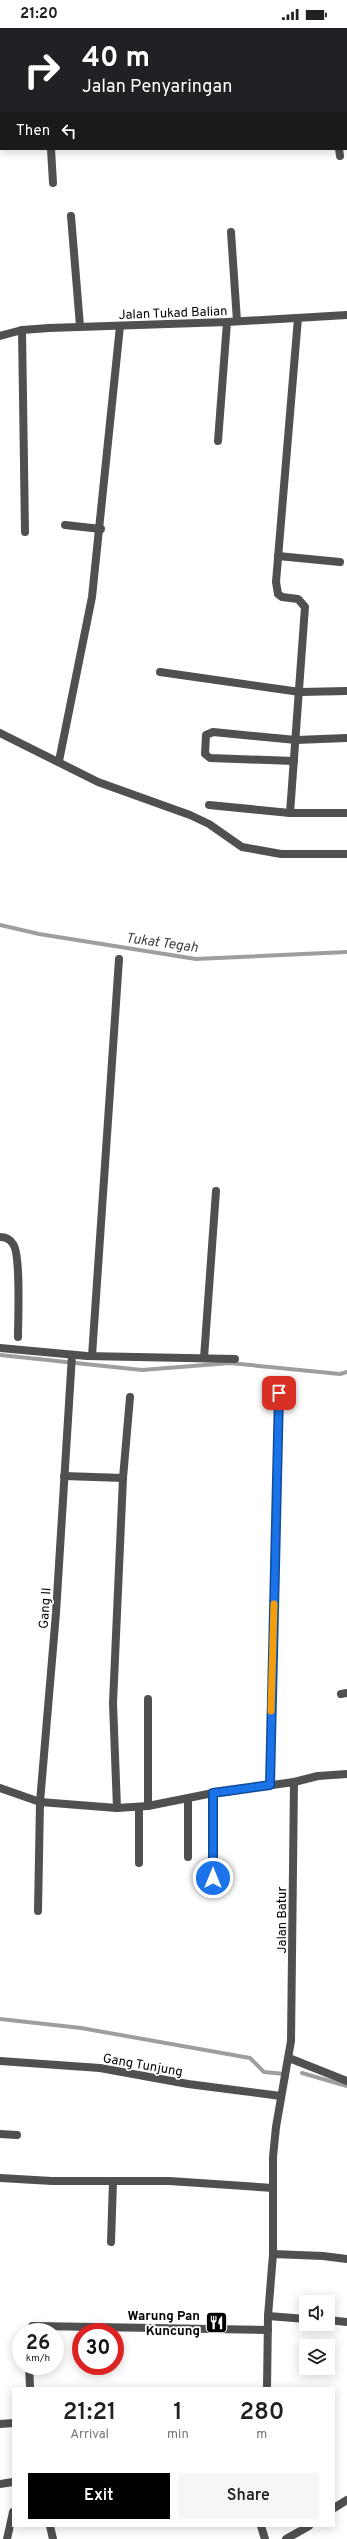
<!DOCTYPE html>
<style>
:root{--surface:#fff;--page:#f6f6f6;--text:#202124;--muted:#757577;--accent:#000}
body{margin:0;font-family:Overpass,sans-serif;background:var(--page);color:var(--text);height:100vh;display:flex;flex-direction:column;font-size:15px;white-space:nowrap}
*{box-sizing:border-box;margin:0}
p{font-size:13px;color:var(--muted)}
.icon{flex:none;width:22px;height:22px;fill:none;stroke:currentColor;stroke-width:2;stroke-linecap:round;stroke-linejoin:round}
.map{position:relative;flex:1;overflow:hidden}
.side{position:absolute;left:12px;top:2359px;width:323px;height:140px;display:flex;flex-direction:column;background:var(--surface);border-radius:0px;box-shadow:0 2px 10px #0003}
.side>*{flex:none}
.banner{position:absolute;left:0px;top:0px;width:347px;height:122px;box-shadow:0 2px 10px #0003;background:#202124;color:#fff;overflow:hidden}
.buttons{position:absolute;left:299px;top:2267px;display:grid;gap:8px}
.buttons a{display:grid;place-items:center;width:36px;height:36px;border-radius:0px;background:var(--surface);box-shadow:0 2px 10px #0003;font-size:20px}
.speed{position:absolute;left:12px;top:2295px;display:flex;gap:8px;font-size:20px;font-weight:700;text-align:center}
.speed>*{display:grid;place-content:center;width:52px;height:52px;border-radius:50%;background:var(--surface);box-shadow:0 2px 10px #0003;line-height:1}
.speed small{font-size:10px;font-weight:400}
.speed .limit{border:6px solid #d22;background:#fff;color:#111}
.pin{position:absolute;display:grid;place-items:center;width:34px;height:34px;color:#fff;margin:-17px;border-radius:8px;box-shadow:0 2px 6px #0006}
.me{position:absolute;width:44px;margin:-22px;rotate:0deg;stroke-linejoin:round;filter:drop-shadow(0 0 3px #0008)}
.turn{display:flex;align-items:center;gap:14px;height:84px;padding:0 16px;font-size:18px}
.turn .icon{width:52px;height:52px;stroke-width:2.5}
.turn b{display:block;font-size:28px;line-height:34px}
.then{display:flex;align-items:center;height:38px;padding:0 16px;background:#0003;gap:8px;font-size:15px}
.eta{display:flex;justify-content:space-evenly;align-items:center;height:68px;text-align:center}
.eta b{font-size:24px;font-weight:600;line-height:28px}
.action{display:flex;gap:8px;margin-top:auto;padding:8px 16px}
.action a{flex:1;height:46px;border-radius:0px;background:var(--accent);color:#fff;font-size:16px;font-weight:600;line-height:46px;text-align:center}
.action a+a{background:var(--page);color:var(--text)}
.status{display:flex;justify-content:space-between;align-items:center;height:28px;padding:0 20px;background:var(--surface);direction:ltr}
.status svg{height:11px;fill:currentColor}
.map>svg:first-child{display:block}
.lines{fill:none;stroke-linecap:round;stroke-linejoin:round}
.stream{stroke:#9e9e9e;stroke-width:4}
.minor{stroke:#505050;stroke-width:8}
.tertiary{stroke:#505050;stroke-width:8}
.route-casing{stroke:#114b97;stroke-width:10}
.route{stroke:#1a73e8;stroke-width:7}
.slow{stroke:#f59e0b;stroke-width:7}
.labels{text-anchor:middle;stroke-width:3.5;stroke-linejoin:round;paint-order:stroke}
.street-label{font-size:13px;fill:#000;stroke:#fff}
.poi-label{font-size:13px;font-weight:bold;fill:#000;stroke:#fff;text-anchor:end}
.water-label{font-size:14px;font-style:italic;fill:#3f3f3f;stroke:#fff}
</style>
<div class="status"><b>21:20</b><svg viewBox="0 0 49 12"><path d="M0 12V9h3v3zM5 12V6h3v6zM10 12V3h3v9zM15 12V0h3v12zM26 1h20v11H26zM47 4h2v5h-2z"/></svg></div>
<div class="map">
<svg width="347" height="2511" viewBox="0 0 347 2511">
<rect width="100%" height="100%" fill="#fff"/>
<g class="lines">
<g class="stream">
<path d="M 346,57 L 347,57"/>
<path d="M 0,85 L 1,85"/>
<path d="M 0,897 L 39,906 L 196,931 L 347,924"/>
<path d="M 0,1327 L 142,1342 L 230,1335 L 340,1346 L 347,1344"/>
<path d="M 0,1991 L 81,2000 L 250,2030 L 264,2044 L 285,2046"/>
<path d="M 302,2045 L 347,2058"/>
</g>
<g class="minor">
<path d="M 38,0 L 38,1"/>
<path d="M 183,0 L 183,1"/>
<path d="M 340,0 L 340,1"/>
<path d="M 346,52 L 347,52"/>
<path d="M 0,81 L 1,81"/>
<path d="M 51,121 L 53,155"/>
<path d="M 339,121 L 340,128"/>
<path d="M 71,188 L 80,298"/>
<path d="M 231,204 L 237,293"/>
<path d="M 22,302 L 25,504"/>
<path d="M 218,413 L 227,294"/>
<path d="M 65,497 L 101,501"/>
<path d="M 278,528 L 340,534"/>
<path d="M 160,644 L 300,664 L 347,663"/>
<path d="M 0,705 L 98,754 L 190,787 L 209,796 L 242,819 L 281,826 L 347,826"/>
<path d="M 59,733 L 92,569 L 120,298"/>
<path d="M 294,733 L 210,730 L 205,726 L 206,707 L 213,704 L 296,712 L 347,710"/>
<path d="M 209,777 L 290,785 L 347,785"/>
<path d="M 290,785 L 305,579 L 298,571 L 282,569 L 278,566 L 276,554 L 298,290"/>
<path d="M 0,1209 C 5,1209 10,1211 13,1216 C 21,1226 18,1293 18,1309"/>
<path d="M 0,1320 L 87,1328 L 235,1331"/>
<path d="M 92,1328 L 119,931"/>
<path d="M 204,1330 L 216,1163"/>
<path d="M 64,1448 L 123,1450"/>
<path d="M 341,1666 L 347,1665"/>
<path d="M 148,1671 L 148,1778"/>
<path d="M 270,1757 L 279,1365"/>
<path d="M 0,1760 L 40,1774 L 117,1780 L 148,1778 L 213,1765 L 294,1754 L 318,1748 L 347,1746"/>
<path d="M 213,1765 L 213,1850"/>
<path d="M 188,1771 L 188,1829"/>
<path d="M 117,1780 L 113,1675 L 123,1450 L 130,1369"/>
<path d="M 139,1835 L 139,1779"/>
<path d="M 38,1883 L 40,1774 L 56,1585 L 72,1327"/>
<path d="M 289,2030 L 347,2053"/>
<path d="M 0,2033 L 100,2040 L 188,2056 L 281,2068"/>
<path d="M 0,2106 L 17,2107"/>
<path d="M 0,2150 L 52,2153 L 169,2153 L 273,2160"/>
<path d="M 111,2214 L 113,2153"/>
<path d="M 273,2226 L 323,2228 L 347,2231"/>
<path d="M 268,2288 L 306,2291"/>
<path d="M 328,2292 L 347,2294"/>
<path d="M 30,2304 L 32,2298 L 37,2298 L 268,2302"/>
<path d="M 29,2338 L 30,2358"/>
<path d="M 267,2360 L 268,2288 L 273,2226 L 273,2129 L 276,2099 L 291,2013 L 294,1754"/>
<path d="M 0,2396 L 13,2395"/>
<path d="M 0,2456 L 13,2454"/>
<path d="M 334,2480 L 347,2472"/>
<path d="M 50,2498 L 53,2511"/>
<path d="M 261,2498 L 265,2511"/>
<path d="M 7,2511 L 13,2484"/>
<path d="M 286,2511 L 309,2498"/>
</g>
<path class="tertiary" d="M 0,308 L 22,302 L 49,300 L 227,294 L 347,287"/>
</g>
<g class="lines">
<defs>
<path id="route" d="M 213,1850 L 213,1765 L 270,1757 L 279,1365"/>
</defs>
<use href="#route" class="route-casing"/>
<use href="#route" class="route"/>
<path class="slow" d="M 271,1683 L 274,1576"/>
</g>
<defs>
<symbol id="restaurant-square" viewBox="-11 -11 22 22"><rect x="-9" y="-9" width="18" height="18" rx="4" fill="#000" stroke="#fff"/><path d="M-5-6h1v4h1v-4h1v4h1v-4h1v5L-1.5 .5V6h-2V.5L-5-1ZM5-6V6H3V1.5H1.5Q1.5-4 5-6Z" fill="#fff"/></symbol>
</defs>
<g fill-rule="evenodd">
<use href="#restaurant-square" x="204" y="2282" width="25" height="25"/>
</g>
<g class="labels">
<g class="street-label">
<text transform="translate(173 284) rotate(-2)" y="5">Jalan Tukad Balian</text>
<text transform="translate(44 1580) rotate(-86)" y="5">Gang II</text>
<text transform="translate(281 1892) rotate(-90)" y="5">Jalan Batur</text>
<text transform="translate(143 2036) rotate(10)" y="5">Gang Tunjung</text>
</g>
<g class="poi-label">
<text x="200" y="2292">Warung Pan<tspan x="200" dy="15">Kuncung</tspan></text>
</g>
<g class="water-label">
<text transform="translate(162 914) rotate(8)" y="5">Tukat Tegah</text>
</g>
</g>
</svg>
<div class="buttons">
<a><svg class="icon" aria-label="sound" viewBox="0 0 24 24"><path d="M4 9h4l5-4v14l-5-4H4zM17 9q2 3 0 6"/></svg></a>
<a><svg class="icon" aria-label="layers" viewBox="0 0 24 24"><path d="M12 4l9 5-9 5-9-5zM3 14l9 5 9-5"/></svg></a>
</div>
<div class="speed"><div>26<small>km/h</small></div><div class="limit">30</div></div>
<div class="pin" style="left:279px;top:1365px;background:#d93025"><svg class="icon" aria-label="arrive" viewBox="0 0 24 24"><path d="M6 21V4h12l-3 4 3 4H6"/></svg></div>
<svg class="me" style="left:213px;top:1850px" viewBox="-20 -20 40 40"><circle r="17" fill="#1a73e8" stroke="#fff" stroke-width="3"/><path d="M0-11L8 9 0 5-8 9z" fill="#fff"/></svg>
<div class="banner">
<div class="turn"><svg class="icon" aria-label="right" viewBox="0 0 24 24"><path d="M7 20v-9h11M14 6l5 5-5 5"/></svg><div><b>40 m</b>Jalan Penyaringan</div></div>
<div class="then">Then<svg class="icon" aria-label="left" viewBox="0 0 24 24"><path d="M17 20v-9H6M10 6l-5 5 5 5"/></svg></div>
</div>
<section class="side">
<div class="eta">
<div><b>21:21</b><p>Arrival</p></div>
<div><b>1</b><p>min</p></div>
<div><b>280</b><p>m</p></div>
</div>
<div class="action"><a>Exit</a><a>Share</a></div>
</section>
</div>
